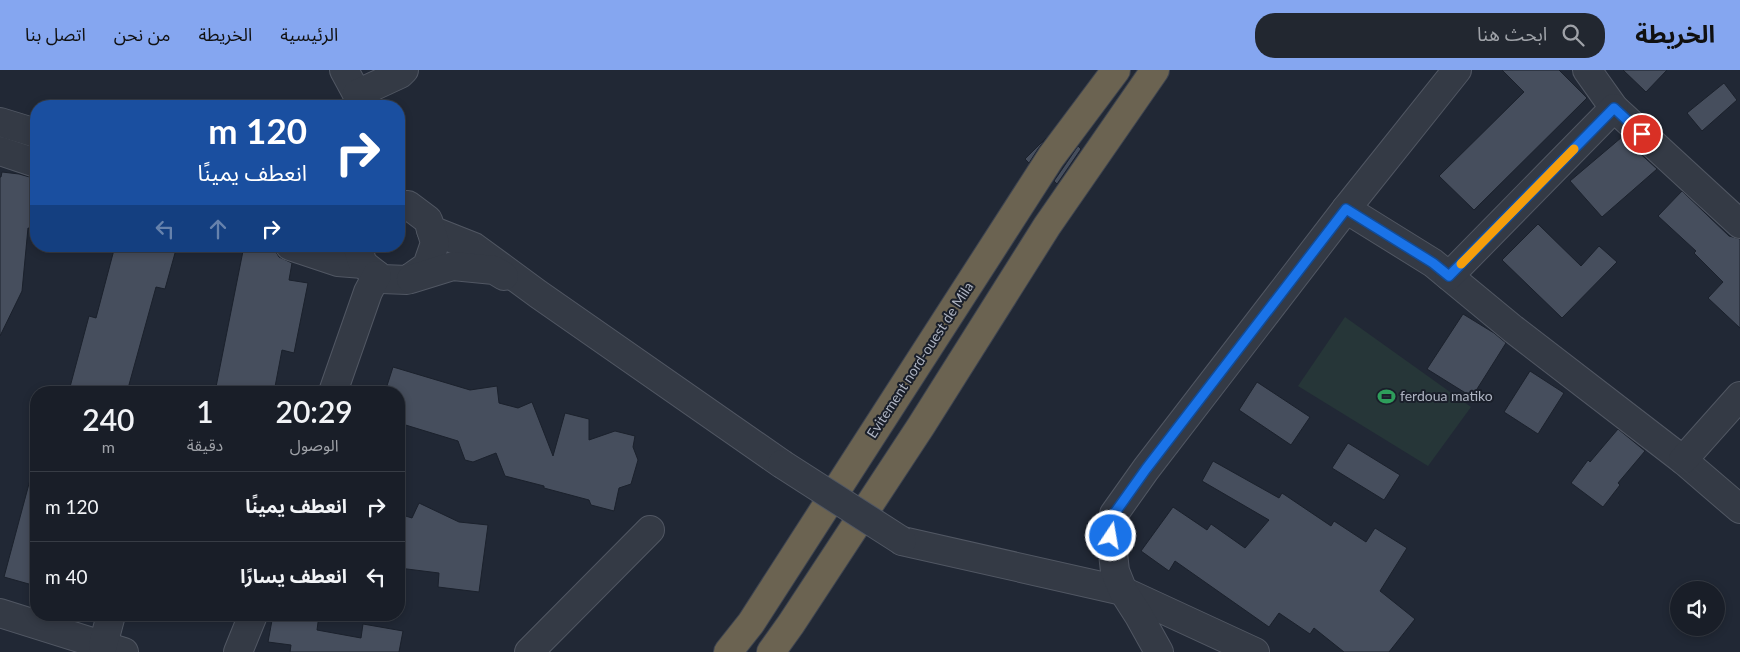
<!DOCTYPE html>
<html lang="ar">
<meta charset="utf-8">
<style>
:root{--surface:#191e28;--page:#222730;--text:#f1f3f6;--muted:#9fa2a8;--line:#373c45;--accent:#85a6f0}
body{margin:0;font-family:Lato,"Noto Sans Arabic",sans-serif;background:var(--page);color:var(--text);direction:rtl;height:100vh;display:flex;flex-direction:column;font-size:19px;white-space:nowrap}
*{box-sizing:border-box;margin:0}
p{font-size:16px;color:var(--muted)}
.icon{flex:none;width:28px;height:28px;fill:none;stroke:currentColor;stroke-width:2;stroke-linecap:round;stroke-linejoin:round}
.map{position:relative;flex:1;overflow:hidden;direction:ltr}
.drawer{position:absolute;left:30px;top:316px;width:375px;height:235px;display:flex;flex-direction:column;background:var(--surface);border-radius:20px;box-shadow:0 2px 8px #0003,0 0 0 1px var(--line);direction:rtl}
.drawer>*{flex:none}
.guide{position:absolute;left:30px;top:30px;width:375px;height:152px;border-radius:20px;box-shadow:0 2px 8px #0003,0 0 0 1px var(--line);direction:rtl;background:#1a4fa0;color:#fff;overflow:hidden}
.fabs{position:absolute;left:1670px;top:511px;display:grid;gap:10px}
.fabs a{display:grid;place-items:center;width:55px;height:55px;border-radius:50%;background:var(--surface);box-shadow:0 2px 8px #0003,0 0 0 1px var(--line);font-size:25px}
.pin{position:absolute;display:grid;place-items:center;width:42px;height:42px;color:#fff;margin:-21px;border:2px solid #fff;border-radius:50%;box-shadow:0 1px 5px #0007}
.me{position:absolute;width:55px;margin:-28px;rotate:12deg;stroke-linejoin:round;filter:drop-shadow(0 0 4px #0008)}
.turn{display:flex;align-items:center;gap:18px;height:105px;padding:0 15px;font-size:22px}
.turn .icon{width:65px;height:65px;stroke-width:2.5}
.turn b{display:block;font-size:35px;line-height:42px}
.lanes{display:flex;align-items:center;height:48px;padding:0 15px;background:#0003;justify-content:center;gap:25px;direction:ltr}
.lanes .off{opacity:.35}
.eta{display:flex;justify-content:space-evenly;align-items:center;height:85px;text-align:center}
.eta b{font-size:30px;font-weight:600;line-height:35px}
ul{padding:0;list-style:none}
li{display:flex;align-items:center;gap:15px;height:70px;padding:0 15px;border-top:1px solid var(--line)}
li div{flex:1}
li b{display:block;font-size:19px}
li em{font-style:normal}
header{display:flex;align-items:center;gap:30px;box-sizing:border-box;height:70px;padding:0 25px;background:var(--accent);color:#111}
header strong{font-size:24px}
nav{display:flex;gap:28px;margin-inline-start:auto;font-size:18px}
.search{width:350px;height:45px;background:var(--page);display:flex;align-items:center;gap:12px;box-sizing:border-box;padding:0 18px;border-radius:20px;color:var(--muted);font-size:19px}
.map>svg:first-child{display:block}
.green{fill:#263638}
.building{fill:#464e5d;stroke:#1b212c}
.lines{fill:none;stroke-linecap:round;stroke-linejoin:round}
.minor-casing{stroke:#515763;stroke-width:30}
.highway-casing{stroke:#3e4450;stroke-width:30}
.minor{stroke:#343a45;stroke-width:28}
.highway{stroke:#6b6351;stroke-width:28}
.minor-bridge-casing{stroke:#515763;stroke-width:30;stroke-linecap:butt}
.minor-bridge{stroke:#343a45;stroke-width:28}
.route-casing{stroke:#114b97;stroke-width:12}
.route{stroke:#1a73e8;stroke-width:9}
.slow{stroke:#f59e0b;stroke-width:9}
.labels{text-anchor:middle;stroke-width:4;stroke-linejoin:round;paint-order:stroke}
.street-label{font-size:14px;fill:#aeb4c2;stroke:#1a1f2a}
.poi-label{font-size:14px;fill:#aeb4c2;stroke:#1a1f2a;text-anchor:start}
</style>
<header>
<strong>الخريطة</strong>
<div class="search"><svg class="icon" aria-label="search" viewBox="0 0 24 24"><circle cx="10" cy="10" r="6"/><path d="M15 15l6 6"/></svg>ابحث هنا</div>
<nav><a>الرئيسية</a><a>الخريطة</a><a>من نحن</a><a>اتصل بنا</a></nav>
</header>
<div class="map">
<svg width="1740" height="582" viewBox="0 0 1740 582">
<rect width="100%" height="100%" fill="#212835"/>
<path class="green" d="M 1345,247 L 1471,337 L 1428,396 L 1298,316 Z"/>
<g class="building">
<path d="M 1502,0 L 1559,0 L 1587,28 L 1474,140 L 1439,106 L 1524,22 Z"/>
<path d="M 1623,0 L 1667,0 L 1646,22 Z"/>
<path d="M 1724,13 L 1737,30 L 1702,61 L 1687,43 Z"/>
<path d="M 1622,67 L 1657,99 L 1602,147 L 1570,111 Z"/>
<path d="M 1046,68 L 1038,79 L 1029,93 L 1025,89 Z"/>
<path d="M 1078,76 L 1081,79 L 1057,114 L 1054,111 Z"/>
<path d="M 2,102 L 19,104 L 33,108 L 32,122 L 36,123 L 36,159 L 28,158 L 22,221 L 0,266 L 0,107 L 1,107 Z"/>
<path d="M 1682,121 L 1729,166 L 1740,169 L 1740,258 L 1708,228 L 1723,212 L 1694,183 L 1696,181 L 1658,146 Z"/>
<path d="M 1538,154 L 1581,196 L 1599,176 L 1617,192 L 1562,248 L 1502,190 Z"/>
<path d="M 115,176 L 177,176 L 165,219 L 156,217 L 127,322 L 91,322 L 70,317 L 89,246 L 96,248 Z"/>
<path d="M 244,176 L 276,182 L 279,187 L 292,193 L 289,210 L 308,213 L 294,283 L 282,280 L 274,322 L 215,322 Z"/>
<path d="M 1463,244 L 1494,263 L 1506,273 L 1472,327 L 1427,299 Z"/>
<path d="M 393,297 L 470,320 L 497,316 L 499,333 L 518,338 L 532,332 L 553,386 L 565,343 L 589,349 L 589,370 L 615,361 L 635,366 L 633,377 L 638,390 L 631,414 L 619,418 L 614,441 L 591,435 L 589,430 L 544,418 L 544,416 L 505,406 L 496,383 L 473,392 L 465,390 L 458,371 L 399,353 L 399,322 L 385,322 Z"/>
<path d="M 1530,301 L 1564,323 L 1538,364 L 1504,342 Z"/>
<path d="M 1257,312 L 1310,347 L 1291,375 L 1239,340 Z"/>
<path d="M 1618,359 L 1645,381 L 1618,413 L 1620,415 L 1603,437 L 1571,413 L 1588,390 L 1590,392 Z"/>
<path d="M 1348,373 L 1400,405 L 1384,430 L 1332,398 Z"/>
<path d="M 1213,391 L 1279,428 L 1282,423 L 1331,456 L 1334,451 L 1366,472 L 1375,458 L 1407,478 L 1380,521 L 1415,549 L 1389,582 L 1344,582 L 1314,558 L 1310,564 L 1279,543 L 1269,557 L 1175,491 L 1169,501 L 1141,481 L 1173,437 L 1207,460 L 1211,454 L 1245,478 L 1269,450 L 1202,411 Z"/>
<path d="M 30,410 L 36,411 L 36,516 L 4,507 Z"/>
<path d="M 419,433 L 459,452 L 488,455 L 479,522 L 438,517 L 439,503 L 399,498 L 399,444 L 412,448 Z"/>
<path d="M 273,545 L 319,545 L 317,560 L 361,568 L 363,554 L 403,561 L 399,582 L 290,582 L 291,575 L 268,572 Z"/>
</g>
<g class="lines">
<defs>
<g id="minor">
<path d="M 344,0 L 357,24"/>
<path d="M 1587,0 L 1614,38 L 1740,154"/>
<path d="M 363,36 L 357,24 L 400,4 L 404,0"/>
<path d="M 0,52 L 36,63"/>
<path d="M 0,81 L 36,93"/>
<path d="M 1346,139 L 1433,193 L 1513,259 L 1683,390 L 1740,439"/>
<path d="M 431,160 L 474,177 L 538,224 L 782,394"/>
<path d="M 290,176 L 338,192 L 363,194"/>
<path d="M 357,176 L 363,194 L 382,209 L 407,210 L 427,196 L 435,173 L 428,150 L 408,135 L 399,135"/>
<path d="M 1449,206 L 1614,38"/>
<path d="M 411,209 L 453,196 L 494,200 L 504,206"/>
<path d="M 333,322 L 368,222 L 377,205"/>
<path d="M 1683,390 L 1740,326"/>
<path d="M 902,471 L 1123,521 L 1255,582"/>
<path d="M 0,543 L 124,582"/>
<path d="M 103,575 L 111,545"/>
<path d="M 238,582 L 253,545"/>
<path d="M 529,582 L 650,460"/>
<path d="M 1159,582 L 1139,546 L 1123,521 L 1115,501 L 1111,466 L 1114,444 L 1146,399 L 1346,139 L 1457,0"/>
</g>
<g id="highway">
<path d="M 728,582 L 751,553 L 1051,87 L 1116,0"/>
<path d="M 771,582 L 791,554 L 921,356 L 1047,156 L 1155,0"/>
</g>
</defs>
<use href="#minor" class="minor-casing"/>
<use href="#highway" class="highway-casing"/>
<use href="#minor" class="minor"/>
<use href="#highway" class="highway"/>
<defs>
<path id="minor-bridge" d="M 782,394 L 902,471"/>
</defs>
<use href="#minor-bridge" class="minor-bridge-casing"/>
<use href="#minor-bridge" class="minor-bridge"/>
</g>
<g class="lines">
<defs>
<path id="route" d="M 1111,466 L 1114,444 L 1146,399 L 1346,139 L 1433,193 L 1449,206 L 1614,38 L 1642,64"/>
</defs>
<use href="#route" class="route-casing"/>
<use href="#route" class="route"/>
<path class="slow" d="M 1461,194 L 1574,79"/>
</g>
<defs>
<symbol id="stadium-bare" viewBox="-9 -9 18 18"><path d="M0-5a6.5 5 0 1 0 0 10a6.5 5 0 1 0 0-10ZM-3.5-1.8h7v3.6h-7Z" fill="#2e9e5b" stroke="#1a1f2a" stroke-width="2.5" paint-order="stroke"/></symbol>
</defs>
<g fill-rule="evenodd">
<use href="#stadium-bare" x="1374" y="314" width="25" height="25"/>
</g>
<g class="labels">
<g class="street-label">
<text transform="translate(920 290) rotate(-57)" y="5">Evitement nord-ouest de Mila</text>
</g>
<g class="poi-label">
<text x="1400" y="331">ferdoua matiko</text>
</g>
</g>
</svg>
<div class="fabs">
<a><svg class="icon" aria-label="sound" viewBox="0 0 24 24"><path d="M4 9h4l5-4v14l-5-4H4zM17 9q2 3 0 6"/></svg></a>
</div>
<div class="pin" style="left:1642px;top:64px;background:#d93025"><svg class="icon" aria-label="arrive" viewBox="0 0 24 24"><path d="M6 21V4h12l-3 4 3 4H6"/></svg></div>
<svg class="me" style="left:1111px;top:466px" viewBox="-20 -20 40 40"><circle r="17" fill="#1a73e8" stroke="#fff" stroke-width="3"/><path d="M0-11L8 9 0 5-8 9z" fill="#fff"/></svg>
<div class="guide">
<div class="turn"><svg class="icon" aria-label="right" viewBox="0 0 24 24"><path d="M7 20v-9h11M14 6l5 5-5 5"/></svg><div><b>120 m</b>انعطف يمينًا</div></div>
<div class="lanes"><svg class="icon off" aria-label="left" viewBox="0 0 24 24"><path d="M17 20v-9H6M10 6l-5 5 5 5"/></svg><svg class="icon off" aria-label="ahead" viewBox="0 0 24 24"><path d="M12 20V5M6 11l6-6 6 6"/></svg><svg class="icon" aria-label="right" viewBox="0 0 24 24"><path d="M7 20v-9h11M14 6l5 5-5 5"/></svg></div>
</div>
<section class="drawer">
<div class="eta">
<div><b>20:29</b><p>الوصول</p></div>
<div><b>1</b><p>دقيقة</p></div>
<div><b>240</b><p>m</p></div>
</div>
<ul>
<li><svg class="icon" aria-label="right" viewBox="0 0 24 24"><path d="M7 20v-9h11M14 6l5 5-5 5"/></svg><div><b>انعطف يمينًا</b></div><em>120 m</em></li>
<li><svg class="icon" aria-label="left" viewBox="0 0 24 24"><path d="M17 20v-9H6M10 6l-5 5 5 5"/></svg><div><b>انعطف يسارًا</b></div><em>40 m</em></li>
</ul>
</section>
</div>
